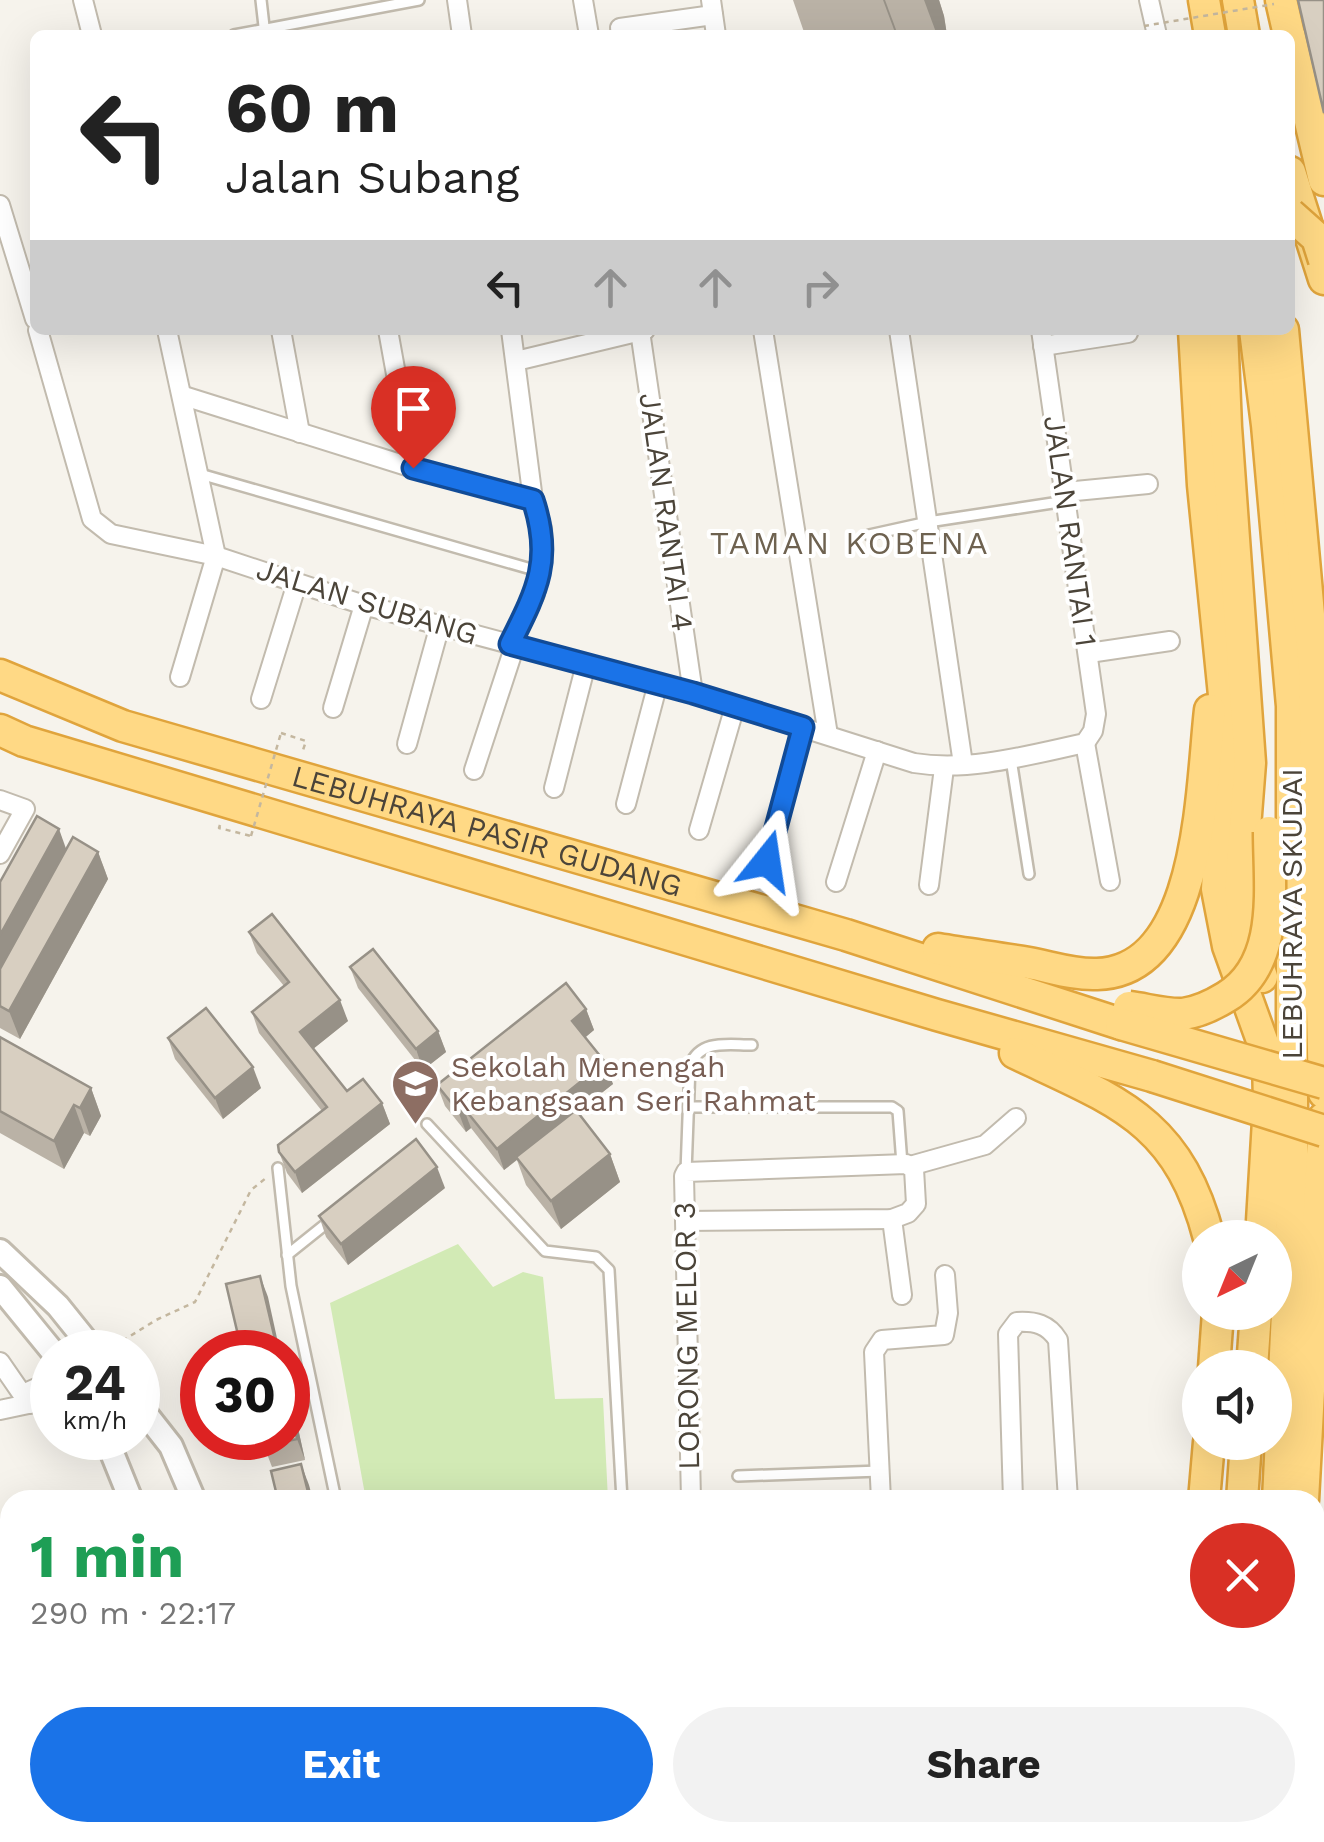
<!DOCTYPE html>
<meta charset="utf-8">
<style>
:root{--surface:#fff;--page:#f2f2f2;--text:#222;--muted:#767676;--accent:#1a73e8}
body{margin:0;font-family:"Work Sans",sans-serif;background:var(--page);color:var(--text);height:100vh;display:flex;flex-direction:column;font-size:38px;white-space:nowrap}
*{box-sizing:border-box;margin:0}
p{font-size:32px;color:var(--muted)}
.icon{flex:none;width:55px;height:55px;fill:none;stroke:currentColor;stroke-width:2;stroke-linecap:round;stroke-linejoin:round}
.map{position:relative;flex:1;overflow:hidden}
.sheet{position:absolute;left:0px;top:1490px;width:1325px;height:352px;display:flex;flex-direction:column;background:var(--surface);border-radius:30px 30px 0 0;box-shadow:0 10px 40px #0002}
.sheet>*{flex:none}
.guide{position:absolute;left:30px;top:30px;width:1265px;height:305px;border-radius:15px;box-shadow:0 10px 40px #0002;background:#fff;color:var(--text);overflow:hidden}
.needle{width:65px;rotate:223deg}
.buttons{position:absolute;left:1182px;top:1220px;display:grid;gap:20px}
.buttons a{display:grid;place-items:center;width:110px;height:110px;border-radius:50%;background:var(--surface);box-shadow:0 10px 40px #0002;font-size:50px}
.speed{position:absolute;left:30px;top:1330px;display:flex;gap:20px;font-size:50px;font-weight:700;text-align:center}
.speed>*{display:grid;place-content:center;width:130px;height:130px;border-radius:50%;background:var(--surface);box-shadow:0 10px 40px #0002;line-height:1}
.speed small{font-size:25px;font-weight:400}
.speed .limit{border:15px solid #d22;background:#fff;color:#111}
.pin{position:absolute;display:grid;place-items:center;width:85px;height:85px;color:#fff;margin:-102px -42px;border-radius:50% 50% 50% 0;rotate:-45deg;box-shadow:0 0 10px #0007}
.pin .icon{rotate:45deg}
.me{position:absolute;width:110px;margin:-55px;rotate:15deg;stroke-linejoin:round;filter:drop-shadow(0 0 8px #0008)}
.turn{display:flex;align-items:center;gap:35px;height:210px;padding:0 30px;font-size:45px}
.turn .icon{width:130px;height:130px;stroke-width:2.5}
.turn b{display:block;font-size:70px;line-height:85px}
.lanes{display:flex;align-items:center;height:95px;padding:0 30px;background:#0003;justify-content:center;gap:50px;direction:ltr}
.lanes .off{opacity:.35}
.round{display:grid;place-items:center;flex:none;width:105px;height:105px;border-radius:52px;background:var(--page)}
.head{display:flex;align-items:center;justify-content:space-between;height:170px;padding:0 30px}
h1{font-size:60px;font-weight:700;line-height:75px;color:#1e9e55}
.action{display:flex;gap:20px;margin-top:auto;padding:20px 30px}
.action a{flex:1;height:115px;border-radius:60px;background:var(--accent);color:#fff;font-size:40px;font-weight:700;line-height:115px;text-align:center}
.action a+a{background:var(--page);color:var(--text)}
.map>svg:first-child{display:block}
.green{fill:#d2eab5}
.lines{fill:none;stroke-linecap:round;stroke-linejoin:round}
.service-casing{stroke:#c2bbae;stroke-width:14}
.minor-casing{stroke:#c2bbae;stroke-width:22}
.tertiary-casing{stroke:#c2bbae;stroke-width:28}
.trunk-casing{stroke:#e0a43c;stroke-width:35}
.path{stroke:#c4b79f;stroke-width:2.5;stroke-dasharray:5 5;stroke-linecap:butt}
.service{stroke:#fff;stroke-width:9}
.minor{stroke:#fff;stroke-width:18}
.tertiary{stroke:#fff;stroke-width:22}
.trunk{stroke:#ffd985;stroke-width:30}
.trunk-bridge-casing{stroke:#e0a43c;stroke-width:35;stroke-linecap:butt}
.path-bridge{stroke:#c4b79f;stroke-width:2.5;stroke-dasharray:5 5;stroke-linecap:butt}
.trunk-bridge{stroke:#ffd985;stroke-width:30}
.wall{fill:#bab2a6}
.shaded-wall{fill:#979187}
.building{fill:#d8cfc1;stroke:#979187;stroke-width:2.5}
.route-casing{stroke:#114b97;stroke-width:25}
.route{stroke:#1a73e8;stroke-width:18}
.labels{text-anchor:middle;stroke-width:8;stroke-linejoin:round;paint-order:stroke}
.street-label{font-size:30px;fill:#4b4439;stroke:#fff}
.education-label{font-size:30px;fill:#785e54;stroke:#fff;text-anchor:start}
.neighbourhood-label{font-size:32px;letter-spacing:2.5px;fill:#6e6250;stroke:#fff}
</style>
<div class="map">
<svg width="1324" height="1842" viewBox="0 0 1324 1842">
<rect width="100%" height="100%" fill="#f6f3ec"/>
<path class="green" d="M 458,1244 L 493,1287 L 523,1272 L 543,1277 L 555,1399 L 603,1398 L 608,1500 L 366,1500 L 330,1303 Z"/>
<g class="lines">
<defs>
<g id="service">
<path d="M 261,0 L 265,35"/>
<path d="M 234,35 L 419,0"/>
<path d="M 200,474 L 538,571"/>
<path d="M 869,535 L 928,522 L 1066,501"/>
<path d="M 1011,759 L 1029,874"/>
<path d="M 688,1107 L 892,1107 L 898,1111 L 902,1164"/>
<path d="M 427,1124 L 545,1251 L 596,1257 L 609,1270 L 622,1500"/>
<path d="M 278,1168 L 291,1286 L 336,1500"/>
<path d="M 686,1172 L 690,1065 C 701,1039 727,1045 752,1045"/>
<path d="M 287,1255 L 332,1219"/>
<path d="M 738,1476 L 880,1471"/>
<path d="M 0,1831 L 10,1829"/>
<path d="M 250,1832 L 250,1842"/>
</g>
<g id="minor">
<path d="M 83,0 L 92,35"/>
<path d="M 457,0 L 462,35"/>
<path d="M 583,0 L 589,35"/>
<path d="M 711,0 L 716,35"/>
<path d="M 1149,0 L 1157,35"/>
<path d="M 620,28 L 713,15"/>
<path d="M 0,205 L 35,319"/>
<path d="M 38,330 L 92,519 L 111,534 L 216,556 L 364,605 L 693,693 L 914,763 C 970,772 1029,755 1085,743 L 1093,731 L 1096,714 L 1041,330"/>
<path d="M 167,330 L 216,556 L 180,677"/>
<path d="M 281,330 L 300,433"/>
<path d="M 388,330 L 413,468"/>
<path d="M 763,330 L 828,735"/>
<path d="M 899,330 L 963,764"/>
<path d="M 640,331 L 693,693"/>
<path d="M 1043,346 L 1128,333"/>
<path d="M 516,361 L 645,330"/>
<path d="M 184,396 L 413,468 L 533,500"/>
<path d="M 1065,492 L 1148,484"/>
<path d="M 510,643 L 535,594 L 543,547 L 542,528 L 533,500 L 511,330"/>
<path d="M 1089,653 L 1170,641"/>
<path d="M 261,699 L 297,583"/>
<path d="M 333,708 L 364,605"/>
<path d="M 1085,743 L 1110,881"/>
<path d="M 407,744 L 440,625"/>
<path d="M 474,770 L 515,645"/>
<path d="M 554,788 L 586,664"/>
<path d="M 0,800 L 25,809 L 0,854"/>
<path d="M 626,804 L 658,683"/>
<path d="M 699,830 L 735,706"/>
<path d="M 767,861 L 803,727"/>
<path d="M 836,882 L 877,751"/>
<path d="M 929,885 L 944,768"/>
<path d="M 910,1166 L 985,1145 L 1016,1118"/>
<path d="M 892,1219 L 902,1295"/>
<path d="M 685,1221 L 892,1219 L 908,1213 L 916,1204 L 914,1169 L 906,1164 L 686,1172 L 684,1176 L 685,1221 L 691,1500"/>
<path d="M 0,1362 L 29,1404"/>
<path d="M 23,1394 L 52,1381"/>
<path d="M 0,1410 L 52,1399"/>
<path d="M 881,1500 L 874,1352 L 882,1340 L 944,1335 L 948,1313 L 945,1275"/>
<path d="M 1013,1500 L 1008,1334 L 1017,1322 C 1035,1321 1048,1324 1058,1340 L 1068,1500"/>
<path d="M 0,1739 L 10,1737"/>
<path d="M 69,1832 L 70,1842"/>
<path d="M 316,1832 L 316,1842"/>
<path d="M 440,1832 L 441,1842"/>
<path d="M 498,1832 L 499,1842"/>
<path d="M 688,1842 L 734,1841"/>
</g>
<g id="tertiary">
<path d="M 0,1251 L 58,1306 L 95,1352"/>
<path d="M 0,1287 L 53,1352"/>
<path d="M 138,1404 L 171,1446 L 194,1500"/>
<path d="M 106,1438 L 131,1500"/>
<path d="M 200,1832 L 200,1842"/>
<path d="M 132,1842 L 133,1832"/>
</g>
<g id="trunk">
<path d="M 1204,0 L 1210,35"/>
<path d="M 1238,0 L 1244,35"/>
<path d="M 1281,0 L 1289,35"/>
<path d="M 1290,37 L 1324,180"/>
<path d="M 1290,172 L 1324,279"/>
<path d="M 1194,330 L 1203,485 L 1227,725 L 1217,889 L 1228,946 L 1268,1057 L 1269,1104 L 1261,1238"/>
<path d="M 1222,330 L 1226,427 L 1250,763 L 1240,892 L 1246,931 L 1262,977"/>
<path d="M 1255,330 L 1267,425 L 1292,706 L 1292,1208 L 1278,1500"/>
<path d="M 1283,330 L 1314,669 L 1324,1093"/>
<path id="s1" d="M 0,675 L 123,726 L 846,935 L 1121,1024"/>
<path d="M 0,730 L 24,741 L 937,1015 L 1152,1076"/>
<path d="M 938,949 C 968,954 999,958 1029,963 C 1051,967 1073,975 1097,974 C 1202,971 1201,787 1210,710"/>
<path d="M 1015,1053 C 1116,1101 1178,1119 1209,1238"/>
<path d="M 1214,1368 L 1218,1312"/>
<path d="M 1252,1368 L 1256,1312"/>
<path d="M 1204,1500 L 1209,1442"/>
<path d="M 1242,1500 L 1246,1442"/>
<path d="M 1303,1500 L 1324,1118"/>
<path d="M 1176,1842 L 1177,1832"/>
<path d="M 1199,1842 L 1201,1832"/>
<path d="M 1240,1842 L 1241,1832"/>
<path d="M 1272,1842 L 1273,1832"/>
<path d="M 1317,1842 L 1324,1699"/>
</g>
</defs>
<use href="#service" class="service-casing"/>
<use href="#minor" class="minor-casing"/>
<use href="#tertiary" class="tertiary-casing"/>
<use href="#trunk" class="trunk-casing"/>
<g class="path">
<path d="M 281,733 L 306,741 L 302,753"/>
<path d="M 220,825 L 219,828 L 251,836"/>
<path d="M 114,1346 L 156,1320 L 195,1302 L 251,1190 L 266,1178"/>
</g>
<use href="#service" class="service"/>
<use href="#minor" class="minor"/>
<use href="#tertiary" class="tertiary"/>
<use href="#trunk" class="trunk"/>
<defs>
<g id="trunk-bridge">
<path d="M 1290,214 L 1317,238 L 1324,260"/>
<path d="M 1129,1007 C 1146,1009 1166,1015 1183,1014 C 1199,1012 1213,1005 1226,997 C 1281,964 1269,887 1269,832"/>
<path d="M 1121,1024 L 1324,1083"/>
<path d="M 1152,1076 L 1324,1131"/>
</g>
</defs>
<use href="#trunk-bridge" class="trunk-bridge-casing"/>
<g class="path-bridge">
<path d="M 1144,26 L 1274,4"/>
<path d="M 251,836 L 281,733"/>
</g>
<use href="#trunk-bridge" class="trunk-bridge"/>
</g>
<g class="wall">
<path d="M 793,0 L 939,0 L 944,16 L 947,35 L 805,35 Z"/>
<path d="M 66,849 L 98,852 L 108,879 L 20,1039 L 0,1028 L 0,882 Z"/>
<path d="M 249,932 L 348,1021 L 313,1049 L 347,1091 L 382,1103 L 390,1124 L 302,1193 L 287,1173 L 279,1152 L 322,1111 L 259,1033 L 252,1012 L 284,986 L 257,953 Z"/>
<path d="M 350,967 L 438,1031 L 446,1052 L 423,1070 L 358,988 Z"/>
<path d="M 586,1009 L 594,1030 L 585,1037 L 613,1084 L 577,1112 L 610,1154 L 620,1182 L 561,1229 L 526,1185 L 517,1160 L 504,1170 L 471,1128 L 466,1132 L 445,1106 L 437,1085 Z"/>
<path d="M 0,1037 L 91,1088 L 101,1116 L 90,1136 L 84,1133 L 64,1169 L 0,1133 Z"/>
<path d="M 168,1038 L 261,1088 L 223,1119 L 175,1059 Z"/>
<path d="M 445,1188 L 348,1265 L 326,1237 L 319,1216 Z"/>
<path d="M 288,1383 L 305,1460 L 272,1467 L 264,1446 L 288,1438 Z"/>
</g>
<g class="shaded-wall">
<path d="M 883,0 L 885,0 L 898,35 L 896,35 Z"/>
<path d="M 924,0 L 939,0 L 944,16 L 947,35 L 937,35 Z"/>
<path d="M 59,829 L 69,857 L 0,981 L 0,935 Z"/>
<path d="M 98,852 L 108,879 L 20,1039 L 9,1011 Z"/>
<path d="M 340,1000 L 348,1021 L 308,1053 L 300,1032 Z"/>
<path d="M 586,1009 L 594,1030 L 580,1042 L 572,1021 Z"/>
<path d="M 438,1031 L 446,1052 L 423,1070 L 416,1049 Z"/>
<path d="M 605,1062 L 613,1084 L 504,1170 L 497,1149 Z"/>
<path d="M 253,1067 L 261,1088 L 223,1119 L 215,1098 Z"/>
<path d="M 91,1088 L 101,1116 L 90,1136 L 80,1108 Z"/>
<path d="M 382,1103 L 390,1124 L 302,1193 L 295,1172 Z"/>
<path d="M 74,1105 L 84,1133 L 64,1169 L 54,1141 Z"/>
<path d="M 463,1107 L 471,1128 L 466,1132 L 458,1111 Z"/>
<path d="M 610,1154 L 620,1182 L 561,1229 L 551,1201 Z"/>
<path d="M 437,1167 L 445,1188 L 348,1265 L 341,1244 Z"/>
<path d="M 260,1276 L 268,1297 L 280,1352 L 278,1352 Z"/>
<path d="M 288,1383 L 305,1460 L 297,1439 L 288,1395 Z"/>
<path d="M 301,1464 L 309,1485 L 313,1500 L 310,1500 Z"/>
</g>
<g class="building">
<path d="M 1298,0 L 1324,0 L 1324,113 Z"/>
<path d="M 37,816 L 59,829 L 0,935 L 0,882 Z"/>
<path d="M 73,837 L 98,852 L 9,1011 L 0,1006 L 0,969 Z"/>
<path d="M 272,914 L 340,1000 L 300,1032 L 347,1091 L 363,1079 L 382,1103 L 295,1172 L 279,1152 L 278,1145 L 327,1107 L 252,1012 L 289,982 L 249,932 Z"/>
<path d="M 373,949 L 438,1031 L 416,1049 L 350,967 Z"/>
<path d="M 566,983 L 586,1009 L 572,1021 L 605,1062 L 497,1149 L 463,1107 L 458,1111 L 437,1085 Z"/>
<path d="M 206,1008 L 253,1067 L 215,1098 L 168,1038 Z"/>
<path d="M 0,1037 L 91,1088 L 80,1108 L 74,1105 L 54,1141 L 0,1111 Z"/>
<path d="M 576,1110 L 610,1154 L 551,1201 L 516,1157 Z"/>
<path d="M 416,1139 L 437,1167 L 341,1244 L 319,1216 Z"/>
<path d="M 260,1276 L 278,1352 L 242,1352 L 226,1284 Z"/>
<path d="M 288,1395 L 297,1439 L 264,1446 L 262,1438 L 288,1438 Z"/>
<path d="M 301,1464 L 310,1500 L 278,1500 L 271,1471 Z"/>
</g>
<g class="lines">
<defs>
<path id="route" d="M 413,468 L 533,500 C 553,560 537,590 510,644 L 693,693 L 803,727 L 767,861"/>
</defs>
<use href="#route" class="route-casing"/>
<use href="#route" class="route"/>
</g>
<defs>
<symbol id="school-pin" viewBox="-11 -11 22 30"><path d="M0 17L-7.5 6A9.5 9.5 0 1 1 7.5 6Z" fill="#8d6e63" stroke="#fff"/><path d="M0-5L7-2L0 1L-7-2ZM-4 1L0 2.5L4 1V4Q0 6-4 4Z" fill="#fff"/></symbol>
</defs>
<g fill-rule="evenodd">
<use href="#school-pin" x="388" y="1056" width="55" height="75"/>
</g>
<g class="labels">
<g class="street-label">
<text transform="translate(666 512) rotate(82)" y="10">JALAN RANTAI 4</text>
<text transform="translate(1070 531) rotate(82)" y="10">JALAN RANTAI 1</text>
<text transform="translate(367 602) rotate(17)" y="10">JALAN SUBANG</text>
<text dy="10" stroke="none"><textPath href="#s1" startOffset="512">LEBUHRAYA PASIR GUDANG</textPath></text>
<text transform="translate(1292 914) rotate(-90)" y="10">LEBUHRAYA SKUDAI</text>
<text transform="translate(687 1336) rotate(-91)" y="10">LORONG MELOR 3</text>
</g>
<g class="education-label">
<text x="451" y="1077">Sekolah Menengah<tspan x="451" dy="34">Kebangsaan Seri Rahmat</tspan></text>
</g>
<g class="neighbourhood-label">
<text x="850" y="554">TAMAN KOBENA</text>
</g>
</g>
</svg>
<div class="buttons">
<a><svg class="needle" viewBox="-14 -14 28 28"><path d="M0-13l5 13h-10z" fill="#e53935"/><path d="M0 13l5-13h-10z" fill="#767676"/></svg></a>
<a><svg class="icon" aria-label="sound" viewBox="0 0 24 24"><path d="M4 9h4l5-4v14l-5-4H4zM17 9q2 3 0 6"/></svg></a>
</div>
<div class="speed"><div>24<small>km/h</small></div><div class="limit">30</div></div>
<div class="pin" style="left:413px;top:468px;background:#d93025"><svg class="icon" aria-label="arrive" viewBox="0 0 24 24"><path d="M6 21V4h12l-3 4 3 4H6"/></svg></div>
<svg class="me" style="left:767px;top:861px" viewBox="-20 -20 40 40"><path d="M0-17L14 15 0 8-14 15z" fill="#1a73e8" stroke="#fff" stroke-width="4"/></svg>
<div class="guide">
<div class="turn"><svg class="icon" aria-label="left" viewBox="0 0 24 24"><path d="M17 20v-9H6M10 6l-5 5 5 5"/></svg><div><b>60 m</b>Jalan Subang</div></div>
<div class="lanes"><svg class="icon" aria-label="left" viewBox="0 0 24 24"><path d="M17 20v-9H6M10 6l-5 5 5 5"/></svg><svg class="icon off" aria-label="ahead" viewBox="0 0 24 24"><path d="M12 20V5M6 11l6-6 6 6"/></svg><svg class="icon off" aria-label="ahead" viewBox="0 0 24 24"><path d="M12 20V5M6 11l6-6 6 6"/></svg><svg class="icon off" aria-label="right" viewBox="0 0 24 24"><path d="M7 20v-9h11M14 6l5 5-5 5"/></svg></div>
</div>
<section class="sheet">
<div class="head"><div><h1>1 min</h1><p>290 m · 22:17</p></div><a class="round" style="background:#d93025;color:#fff"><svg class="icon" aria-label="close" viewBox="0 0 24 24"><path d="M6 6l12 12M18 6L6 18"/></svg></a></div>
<div class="action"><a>Exit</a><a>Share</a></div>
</section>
</div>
